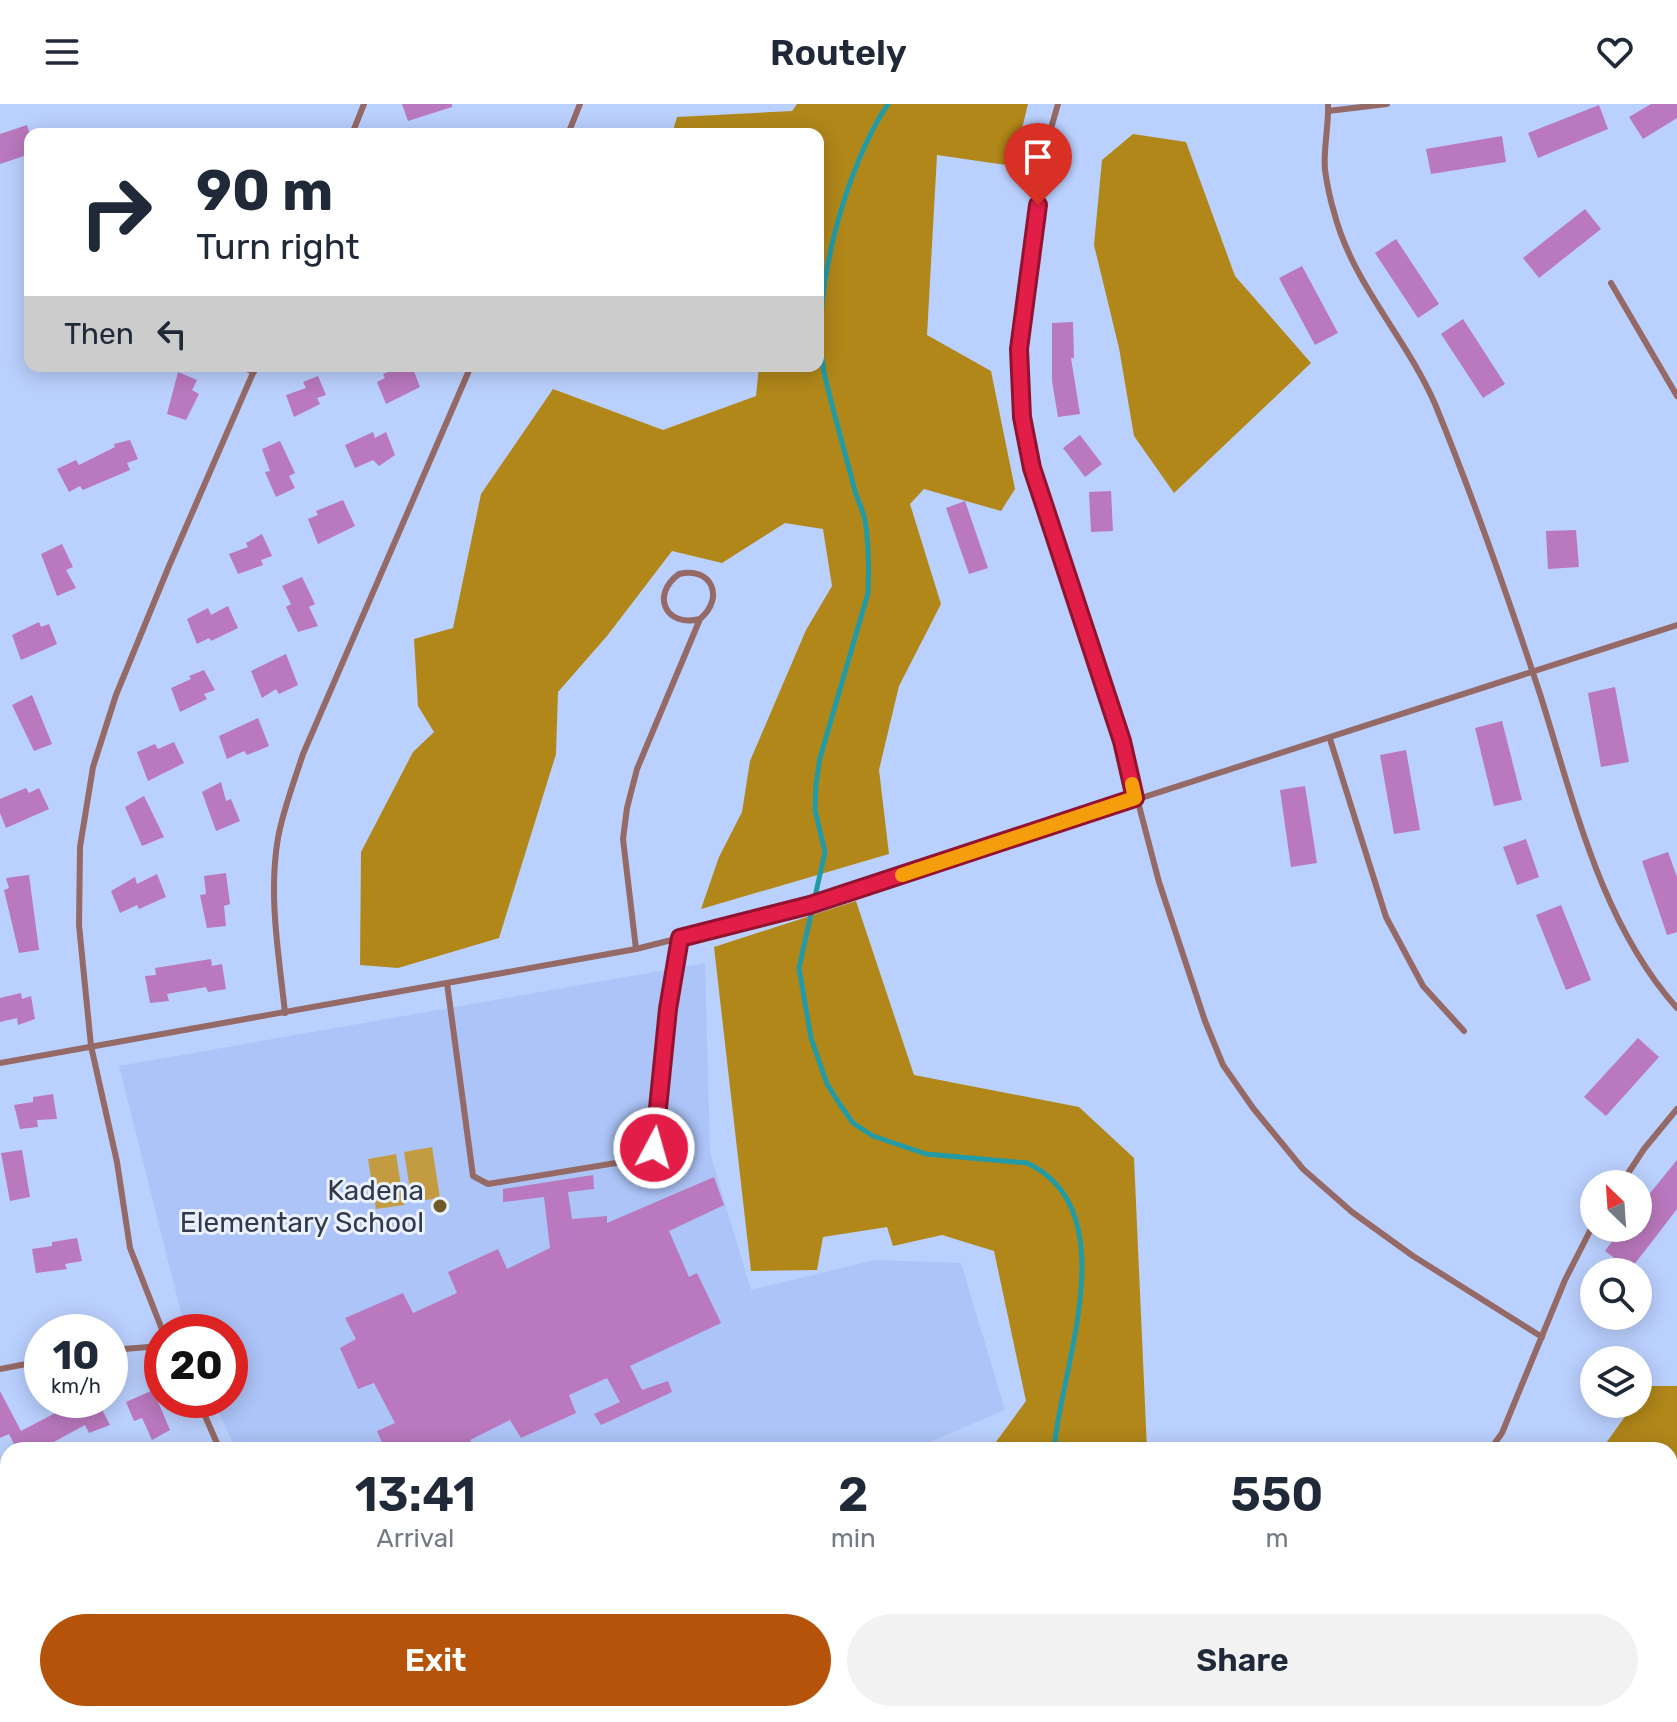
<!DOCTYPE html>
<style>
:root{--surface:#fff;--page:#f2f2f3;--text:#1f2937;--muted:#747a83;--accent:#b45309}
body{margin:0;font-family:Rubik,sans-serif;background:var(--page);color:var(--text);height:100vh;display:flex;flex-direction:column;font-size:30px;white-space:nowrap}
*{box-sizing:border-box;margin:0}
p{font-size:26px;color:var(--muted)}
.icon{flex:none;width:44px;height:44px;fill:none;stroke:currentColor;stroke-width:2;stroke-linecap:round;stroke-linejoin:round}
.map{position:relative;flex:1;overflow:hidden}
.side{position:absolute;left:0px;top:1338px;width:1678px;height:280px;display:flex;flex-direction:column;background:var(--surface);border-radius:24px 24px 0 0;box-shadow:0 4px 20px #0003}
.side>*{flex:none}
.guide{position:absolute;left:24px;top:24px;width:800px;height:244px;border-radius:16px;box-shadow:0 4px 20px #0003;background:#fff;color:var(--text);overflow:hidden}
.needle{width:52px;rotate:335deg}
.fabs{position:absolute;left:1580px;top:1066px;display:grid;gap:16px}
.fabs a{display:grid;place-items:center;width:72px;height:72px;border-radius:50%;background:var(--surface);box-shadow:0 4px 20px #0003;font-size:40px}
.speed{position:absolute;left:24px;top:1210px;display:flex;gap:16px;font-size:40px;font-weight:700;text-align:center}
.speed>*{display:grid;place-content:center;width:104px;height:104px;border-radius:50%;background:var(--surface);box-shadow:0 4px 20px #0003;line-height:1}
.speed small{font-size:20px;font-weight:400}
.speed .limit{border:12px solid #d22;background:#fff;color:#111}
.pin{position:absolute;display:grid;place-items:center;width:68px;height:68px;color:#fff;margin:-82px -34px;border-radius:50% 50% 50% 0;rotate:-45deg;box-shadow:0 0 8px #0007}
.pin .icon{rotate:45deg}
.me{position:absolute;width:88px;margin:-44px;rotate:6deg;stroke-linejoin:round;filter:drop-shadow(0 0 6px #0008)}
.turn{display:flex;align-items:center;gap:28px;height:168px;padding:0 40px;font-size:36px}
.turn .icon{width:104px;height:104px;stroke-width:2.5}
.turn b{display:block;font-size:56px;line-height:68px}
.then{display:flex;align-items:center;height:76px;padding:0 40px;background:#0003;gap:16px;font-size:30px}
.eta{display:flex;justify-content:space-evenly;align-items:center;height:136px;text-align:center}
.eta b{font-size:48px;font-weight:600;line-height:56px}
.action{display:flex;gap:16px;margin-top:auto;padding:16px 40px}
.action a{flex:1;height:92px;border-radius:48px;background:var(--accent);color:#fff;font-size:32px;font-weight:600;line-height:92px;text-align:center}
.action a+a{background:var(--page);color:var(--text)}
header{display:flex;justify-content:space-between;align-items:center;height:104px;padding:0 40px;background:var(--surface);font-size:36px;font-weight:600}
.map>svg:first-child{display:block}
.built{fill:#acc4f7}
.green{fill:#c39c42}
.forest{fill:#b1871a}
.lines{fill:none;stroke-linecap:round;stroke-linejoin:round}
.stream{stroke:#229ba6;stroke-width:5}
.building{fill:#ba78be}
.lane{stroke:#956965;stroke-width:6}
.route-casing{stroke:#92132f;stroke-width:20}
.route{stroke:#e11d48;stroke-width:14}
.slow{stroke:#f59e0b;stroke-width:14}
.poi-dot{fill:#705a2a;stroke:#eaf1ff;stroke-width:3}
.labels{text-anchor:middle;stroke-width:6;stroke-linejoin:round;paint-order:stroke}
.poi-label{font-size:28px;fill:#31394b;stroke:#eaf1ff;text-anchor:end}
</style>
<header><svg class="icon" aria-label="menu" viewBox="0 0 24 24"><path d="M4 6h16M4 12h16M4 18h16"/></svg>Routely<svg class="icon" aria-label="heart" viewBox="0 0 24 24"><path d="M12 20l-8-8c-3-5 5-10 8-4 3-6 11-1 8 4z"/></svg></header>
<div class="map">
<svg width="1677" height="1618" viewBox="0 0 1677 1618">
<rect width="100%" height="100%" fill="#bad0fe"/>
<path class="built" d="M 705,859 L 710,1049 L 751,1186 L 875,1156 L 961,1159 L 1005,1306 L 911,1346 L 236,1346 L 213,1296 L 230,1296 L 230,1228 L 186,1228 L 119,962 Z"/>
<g class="green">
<path d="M 432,1043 L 440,1094 L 412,1098 L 404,1048 Z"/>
<path d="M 396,1050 L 404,1101 L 376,1105 L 368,1055 Z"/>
</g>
<g class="forest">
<path d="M 797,0 L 1028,0 L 1013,62 L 937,51 L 927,231 L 991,267 L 1015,385 L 1001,407 L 924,385 L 910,400 L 941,500 L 899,582 L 879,666 L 889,750 L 701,805 L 719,753 L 742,708 L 750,657 L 806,526 L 832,482 L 823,425 L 785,419 L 722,459 L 672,447 L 607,532 L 558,588 L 556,650 L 499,834 L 398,864 L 360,861 L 361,748 L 413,648 L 434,628 L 418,602 L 414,535 L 453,524 L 481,390 L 553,285 L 663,326 L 756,292 L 759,262 L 818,262 L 818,30 L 672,30 L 677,13 L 792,7 Z"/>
<path d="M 1133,30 L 1186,38 L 1235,172 L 1311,259 L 1174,389 L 1134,332 L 1119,244 L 1094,141 L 1102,56 Z"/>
<path d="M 856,797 L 914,971 L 1079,1003 L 1134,1054 L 1147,1346 L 990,1346 L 1026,1297 L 994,1147 L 942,1131 L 893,1142 L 887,1123 L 823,1133 L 817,1166 L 751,1167 L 714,843 Z"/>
<path d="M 1646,1282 L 1677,1282 L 1677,1500 L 1670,1505 L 1670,1346 L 1601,1346 L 1634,1300 L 1638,1300 L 1638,1294 Z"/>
<path d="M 939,1610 L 1193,1610 L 1201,1618 L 940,1618 Z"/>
<path d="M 1415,1610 L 1544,1610 L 1534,1618 L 1372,1618 Z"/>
</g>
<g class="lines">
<path class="stream" d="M 888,0 C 846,61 809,195 824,268 C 833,308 845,348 855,387 C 858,397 863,406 865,416 C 869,440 869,465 868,489 L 820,654 L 816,680 L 815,706 L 825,748 L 799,864 L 811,934 L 827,980 L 841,1002 L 853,1019 L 873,1032 L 926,1050 L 1027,1059 C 1128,1106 1060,1265 1054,1346"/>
</g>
<g class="building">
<path d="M 402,0 L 452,0 L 452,3 L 408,17 Z"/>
<path d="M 1651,0 L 1677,0 L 1677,14 L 1643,35 L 1629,13 Z"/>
<path d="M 1599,1 L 1608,25 L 1538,54 L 1528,29 Z"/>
<path d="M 27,21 L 30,31 L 30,50 L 0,60 L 0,30 Z"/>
<path d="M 1502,32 L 1506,58 L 1431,70 L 1426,45 Z"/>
<path d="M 1585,105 L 1601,125 L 1539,174 L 1523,154 Z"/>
<path d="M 1396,135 L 1439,200 L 1418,214 L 1375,149 Z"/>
<path d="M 1302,162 L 1338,229 L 1315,241 L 1279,174 Z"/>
<path d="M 1463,215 L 1505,280 L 1483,294 L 1441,230 Z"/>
<path d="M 1073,218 L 1074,254 L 1071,254 L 1080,310 L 1058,313 L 1052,277 L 1052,219 Z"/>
<path d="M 403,262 L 412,262 L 420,283 L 386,300 L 377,278 L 385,274 L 383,270 Z"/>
<path d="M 178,268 L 197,276 L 192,286 L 199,290 L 186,316 L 167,310 Z"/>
<path d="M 318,272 L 326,291 L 317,294 L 320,300 L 294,313 L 286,291 L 306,284 L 303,278 Z"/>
<path d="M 373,328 L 375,334 L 386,328 L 395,351 L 379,362 L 373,356 L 355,364 L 345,341 Z"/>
<path d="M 1080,331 L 1102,360 L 1085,373 L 1063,344 Z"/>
<path d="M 130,336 L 138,355 L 127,359 L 130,366 L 83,386 L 80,382 L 69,388 L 57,365 L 76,356 L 79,361 L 115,343 L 114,340 Z"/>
<path d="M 280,337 L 295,369 L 289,372 L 295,384 L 276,393 L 265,368 L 270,367 L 262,345 Z"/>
<path d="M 1111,387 L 1113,427 L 1091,428 L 1089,388 Z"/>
<path d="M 343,396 L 355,422 L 318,440 L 308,415 L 318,411 L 316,407 Z"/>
<path d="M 965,397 L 988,464 L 969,470 L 946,404 Z"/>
<path d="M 1576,426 L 1579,463 L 1548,465 L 1546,427 Z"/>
<path d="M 262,430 L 272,452 L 261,456 L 263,461 L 238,470 L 229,450 L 248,443 L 246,439 Z"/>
<path d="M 62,440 L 73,463 L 66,466 L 76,484 L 57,492 L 41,450 Z"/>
<path d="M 302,473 L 315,500 L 309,503 L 318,522 L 298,528 L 286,503 L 291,500 L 282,482 Z"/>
<path d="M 228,502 L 238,524 L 211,537 L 209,534 L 197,540 L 187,515 L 208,504 L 211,511 Z"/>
<path d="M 39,518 L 41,523 L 49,520 L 57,540 L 21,556 L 12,531 Z"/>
<path d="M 286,550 L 298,581 L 279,590 L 276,585 L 262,594 L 251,567 Z"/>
<path d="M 204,566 L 215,586 L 204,590 L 207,595 L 180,608 L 171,584 L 191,575 L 189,572 Z"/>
<path d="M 1615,583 L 1629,658 L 1601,663 L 1588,589 Z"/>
<path d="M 32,591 L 52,640 L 34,647 L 12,601 Z"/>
<path d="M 258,614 L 269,642 L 247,651 L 244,647 L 227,655 L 219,632 Z"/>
<path d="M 1502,617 L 1522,696 L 1494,702 L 1475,624 Z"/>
<path d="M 174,638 L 184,659 L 148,677 L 137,648 L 155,640 L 158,645 Z"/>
<path d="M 1406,646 L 1420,726 L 1394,730 L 1380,651 Z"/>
<path d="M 221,678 L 226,697 L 231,695 L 240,717 L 216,727 L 202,688 Z"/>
<path d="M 1305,682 L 1317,759 L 1291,763 L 1280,686 Z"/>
<path d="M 26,684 L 29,689 L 39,684 L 49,705 L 6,724 L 0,709 L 0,695 Z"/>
<path d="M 144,692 L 164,733 L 142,742 L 125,703 Z"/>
<path d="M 1526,735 L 1539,773 L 1517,781 L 1503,743 Z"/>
<path d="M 1668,748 L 1677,773 L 1677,828 L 1667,831 L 1642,757 Z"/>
<path d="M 226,769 L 230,800 L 224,802 L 226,822 L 207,824 L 200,791 L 206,790 L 204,772 Z"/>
<path d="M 157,770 L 166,793 L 139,805 L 137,801 L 120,809 L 111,787 L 135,773 L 137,780 Z"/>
<path d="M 29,771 L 39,846 L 19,849 L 4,786 L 9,784 L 6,774 Z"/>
<path d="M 1561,801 L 1591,876 L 1566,886 L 1536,811 Z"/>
<path d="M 211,855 L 212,862 L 222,860 L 226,885 L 208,888 L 206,883 L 167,890 L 169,897 L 150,899 L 145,872 L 156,871 L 155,864 Z"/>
<path d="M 21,889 L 22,895 L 31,892 L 35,915 L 18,921 L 17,914 L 0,918 L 0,894 Z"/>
<path d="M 1638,934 L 1659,953 L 1606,1012 L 1584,993 Z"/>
<path d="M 53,990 L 57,1015 L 37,1016 L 38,1023 L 20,1025 L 14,1001 L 33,998 L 33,993 Z"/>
<path d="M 22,1046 L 30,1093 L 10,1097 L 1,1049 Z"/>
<path d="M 1677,1056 L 1677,1105 L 1630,1166 L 1605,1147 L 1622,1124 L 1638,1124 L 1638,1104 Z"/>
<path d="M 593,1071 L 594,1085 L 568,1088 L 572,1115 L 607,1112 L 607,1119 L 714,1073 L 724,1101 L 669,1127 L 689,1173 L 697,1169 L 721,1219 L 630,1262 L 642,1286 L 668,1277 L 672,1288 L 601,1321 L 594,1310 L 620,1298 L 607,1274 L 569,1291 L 576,1309 L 521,1334 L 510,1316 L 470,1336 L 476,1346 L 385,1346 L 377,1327 L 395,1319 L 374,1279 L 358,1285 L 340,1244 L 356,1235 L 345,1214 L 403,1189 L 413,1209 L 457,1189 L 448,1168 L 498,1145 L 507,1165 L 550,1144 L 544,1093 L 503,1098 L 503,1085 Z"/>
<path d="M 77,1134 L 82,1157 L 65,1160 L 67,1165 L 36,1169 L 32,1145 L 52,1142 L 52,1138 Z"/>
<path d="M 153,1286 L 170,1326 L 152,1336 L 142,1314 L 134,1317 L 126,1298 Z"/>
<path d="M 0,1287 L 21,1327 L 80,1296 L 97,1296 L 110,1321 L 89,1329 L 85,1321 L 39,1346 L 17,1346 L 9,1330 L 0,1334 Z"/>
</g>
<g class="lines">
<g class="lane">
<path d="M 1058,0 L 1046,42 L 1019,245 L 1022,313 L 1032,364 L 1122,637 L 1159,778 L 1205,917 L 1223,961 L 1253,1004 L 1303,1065 L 1352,1108 L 1413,1152 L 1542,1233"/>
<path d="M 1328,0 C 1329,22 1323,45 1325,66 C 1327,80 1330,95 1334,108 C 1352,179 1406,233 1435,300 C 1474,395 1508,493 1540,590 C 1574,697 1600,818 1677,904"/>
<path d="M 1328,7 L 1387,0"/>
<path d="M 352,30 L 364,0"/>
<path d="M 568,30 L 580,0"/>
<path d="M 1611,179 L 1677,292"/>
<path d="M 239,262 L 254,268"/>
<path d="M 1330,635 L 1386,813 L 1423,882 L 1464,927"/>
<path d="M 636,845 L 623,735 L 627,704 L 637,665 L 700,515 C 725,494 712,462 679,470 C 650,491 666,524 700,515"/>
<path d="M 447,879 L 473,1072 L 488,1080 L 640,1055 L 654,1044 L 668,905 L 680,834"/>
<path d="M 285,909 C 279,851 268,792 278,734 C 283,706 294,678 303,650 L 471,262"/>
<path d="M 0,959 L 636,845 L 810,801 L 1677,521"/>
<path d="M 1621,1080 L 1644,1045 L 1677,1005"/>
<path d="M 163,1228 L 130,1144 L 117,1058 L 91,942 L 79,821 L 80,743 L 93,663 L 116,591 L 169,462 L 256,262"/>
<path d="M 110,1246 L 162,1242"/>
<path d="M 0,1265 L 42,1257"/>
<path d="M 198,1296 L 220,1346"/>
<path d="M 1490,1346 L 1502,1329 L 1565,1176 L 1594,1119"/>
<path d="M 0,1403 L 8,1418"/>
<path d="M 1670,1529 L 1677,1524"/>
<path d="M 109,1610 L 113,1618"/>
<path d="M 482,1610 L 486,1618"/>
<path d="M 344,1614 L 353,1610"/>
<path d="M 1550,1618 L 1560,1610"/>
</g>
</g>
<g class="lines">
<defs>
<path id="route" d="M 654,1044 L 668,905 L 680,834 L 810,801 L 1135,694 L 1122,637 L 1032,364 L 1022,313 L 1019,245 L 1038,101"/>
</defs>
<use href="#route" class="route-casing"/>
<use href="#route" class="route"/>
<path class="slow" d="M 902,771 L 1135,694 L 1132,680"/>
</g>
<circle class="poi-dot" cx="440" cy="1102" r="8"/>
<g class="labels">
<g class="poi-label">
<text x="424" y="1096">Kadena<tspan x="424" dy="32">Elementary School</tspan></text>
</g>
</g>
</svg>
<div class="fabs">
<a><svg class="needle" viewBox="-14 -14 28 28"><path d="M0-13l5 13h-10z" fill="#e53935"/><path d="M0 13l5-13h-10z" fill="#747a83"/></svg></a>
<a><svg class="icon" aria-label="search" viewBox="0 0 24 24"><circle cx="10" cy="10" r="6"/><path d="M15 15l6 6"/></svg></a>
<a><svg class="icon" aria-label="layers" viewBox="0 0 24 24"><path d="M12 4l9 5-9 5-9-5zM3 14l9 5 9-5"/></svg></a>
</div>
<div class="speed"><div>10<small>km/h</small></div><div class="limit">20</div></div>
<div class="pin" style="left:1038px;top:101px;background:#d93025"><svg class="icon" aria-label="arrive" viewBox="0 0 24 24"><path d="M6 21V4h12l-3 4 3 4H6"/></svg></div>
<svg class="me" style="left:654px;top:1044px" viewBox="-20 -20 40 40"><circle r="17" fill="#e11d48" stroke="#fff" stroke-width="3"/><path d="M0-11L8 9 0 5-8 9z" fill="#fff"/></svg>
<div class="guide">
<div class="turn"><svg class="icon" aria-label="right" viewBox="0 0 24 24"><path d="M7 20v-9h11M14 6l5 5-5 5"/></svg><div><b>90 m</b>Turn right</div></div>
<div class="then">Then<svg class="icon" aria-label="left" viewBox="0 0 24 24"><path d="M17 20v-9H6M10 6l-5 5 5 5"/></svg></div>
</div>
<section class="side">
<div class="eta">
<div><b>13:41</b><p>Arrival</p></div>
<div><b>2</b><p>min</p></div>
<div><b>550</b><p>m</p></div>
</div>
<div class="action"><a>Exit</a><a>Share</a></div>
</section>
</div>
